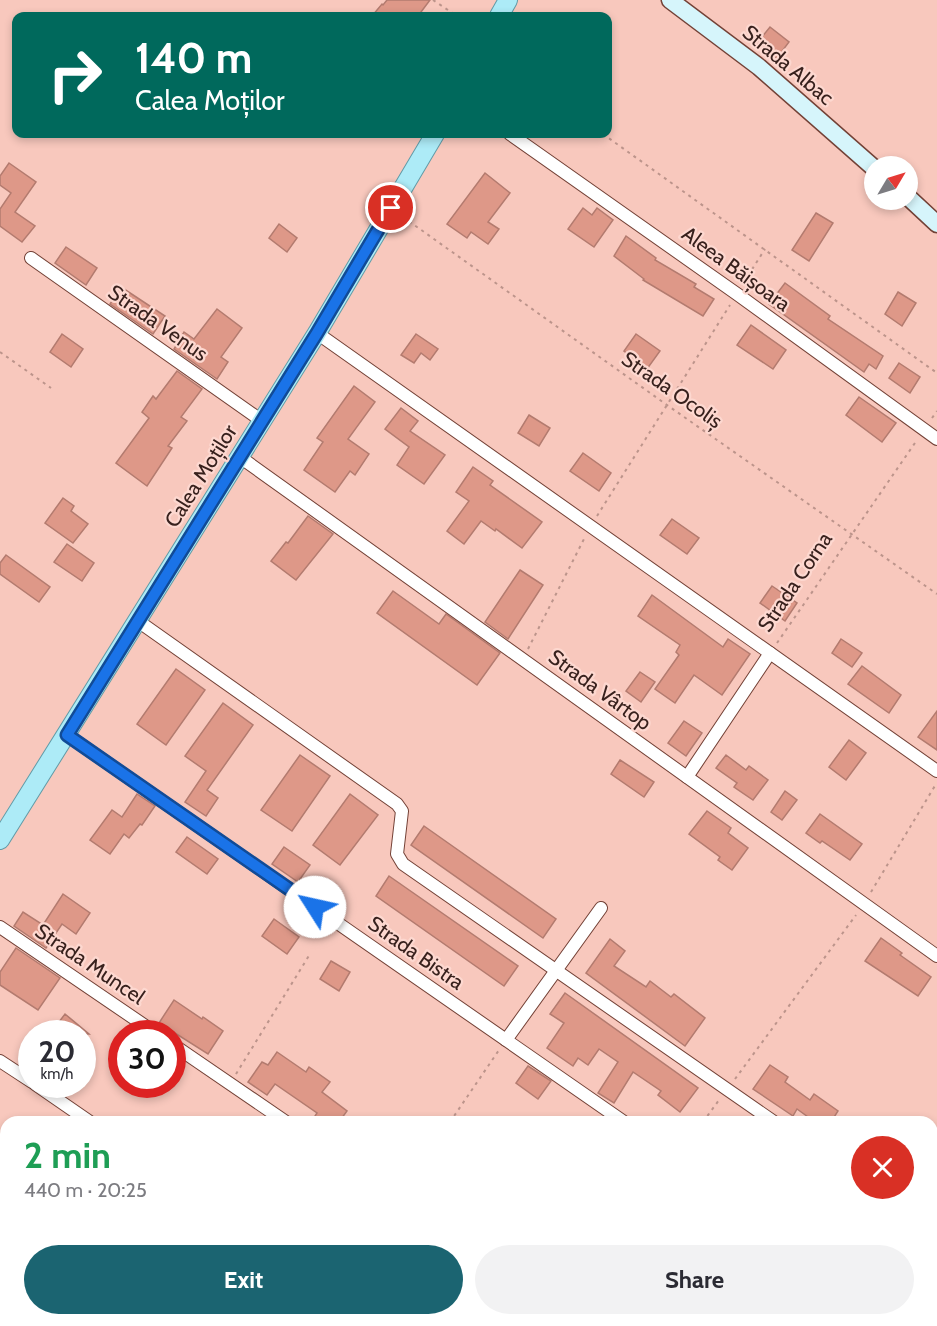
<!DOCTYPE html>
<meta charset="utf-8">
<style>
:root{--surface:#fff;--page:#f2f2f3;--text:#2b2b33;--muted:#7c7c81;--accent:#1b6471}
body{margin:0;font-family:Cabin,sans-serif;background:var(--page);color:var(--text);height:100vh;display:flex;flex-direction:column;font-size:22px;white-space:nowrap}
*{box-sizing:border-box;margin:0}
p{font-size:20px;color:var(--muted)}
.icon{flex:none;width:33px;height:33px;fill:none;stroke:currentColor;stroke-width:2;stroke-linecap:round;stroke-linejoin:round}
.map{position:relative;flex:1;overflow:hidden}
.sheet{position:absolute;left:0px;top:1116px;width:938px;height:210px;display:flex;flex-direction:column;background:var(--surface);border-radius:18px 18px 0 0;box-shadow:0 3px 9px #0003}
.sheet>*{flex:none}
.guide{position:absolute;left:12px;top:12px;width:600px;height:126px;border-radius:12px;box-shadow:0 3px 9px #0003;background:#00695c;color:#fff;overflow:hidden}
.needle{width:39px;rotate:52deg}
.controls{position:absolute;left:864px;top:156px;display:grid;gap:12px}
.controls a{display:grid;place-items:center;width:54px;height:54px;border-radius:50%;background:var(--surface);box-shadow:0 3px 9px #0003;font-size:30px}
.speed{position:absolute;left:18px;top:1020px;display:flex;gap:12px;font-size:30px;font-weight:700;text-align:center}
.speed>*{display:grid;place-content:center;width:78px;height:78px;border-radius:50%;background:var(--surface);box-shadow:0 3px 9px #0003;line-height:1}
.speed small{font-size:15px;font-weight:400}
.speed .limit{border:9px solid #d22;background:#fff;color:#111}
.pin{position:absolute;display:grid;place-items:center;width:51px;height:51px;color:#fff;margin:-26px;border:3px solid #fff;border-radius:50%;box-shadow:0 2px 6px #0007}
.me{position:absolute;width:66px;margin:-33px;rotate:305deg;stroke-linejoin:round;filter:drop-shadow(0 0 4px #0008)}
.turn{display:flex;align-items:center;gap:21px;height:126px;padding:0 24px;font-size:27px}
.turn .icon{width:78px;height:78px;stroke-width:2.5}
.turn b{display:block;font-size:42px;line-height:51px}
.round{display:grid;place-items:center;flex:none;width:63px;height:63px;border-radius:32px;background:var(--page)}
.head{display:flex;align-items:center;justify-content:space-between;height:102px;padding:0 24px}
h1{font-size:36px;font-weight:800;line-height:45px;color:#1e9e55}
.cta{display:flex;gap:12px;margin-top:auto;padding:12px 24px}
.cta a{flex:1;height:69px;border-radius:36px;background:var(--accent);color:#fff;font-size:24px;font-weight:800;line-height:69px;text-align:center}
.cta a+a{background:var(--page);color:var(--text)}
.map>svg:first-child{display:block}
.building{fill:#de9888;stroke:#b37b6f;stroke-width:1.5}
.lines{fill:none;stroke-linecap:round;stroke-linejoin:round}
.street-casing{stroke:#734136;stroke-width:14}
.secondary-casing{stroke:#734136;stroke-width:19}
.primary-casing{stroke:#619ba7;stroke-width:20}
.path{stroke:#bc948b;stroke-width:2;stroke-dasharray:3 4.5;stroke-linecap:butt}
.street{stroke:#fff;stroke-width:12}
.secondary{stroke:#d6f5fb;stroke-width:16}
.primary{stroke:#adebf7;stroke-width:18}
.route-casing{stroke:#114b97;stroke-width:15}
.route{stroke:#1a73e8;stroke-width:10}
.labels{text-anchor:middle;stroke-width:4.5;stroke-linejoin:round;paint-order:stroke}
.street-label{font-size:21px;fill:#38211d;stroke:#fdd8d0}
</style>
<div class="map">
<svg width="937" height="1326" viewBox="0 0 937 1326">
<rect width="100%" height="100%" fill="#f8c8bd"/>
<g class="building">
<path d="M 387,0 L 430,0 L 418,16 L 372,16 L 382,4 L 383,5 Z"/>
<path d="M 770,27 L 789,42 L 777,58 L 757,43 Z"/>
<path d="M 9,163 L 36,182 L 15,212 L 35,226 L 22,242 L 0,226 L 0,209 L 11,193 L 0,185 L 0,176 Z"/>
<path d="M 485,173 L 510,193 L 488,222 L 499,229 L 488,244 L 471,232 L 467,238 L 447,224 Z"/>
<path d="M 583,208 L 592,215 L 597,208 L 613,220 L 594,247 L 568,229 Z"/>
<path d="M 816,213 L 833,223 L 809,261 L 792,250 Z"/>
<path d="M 279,224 L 297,238 L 287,252 L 269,238 Z"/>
<path d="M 626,236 L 656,258 L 655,260 L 696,284 L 694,287 L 714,299 L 703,316 L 643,280 L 644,279 L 614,256 Z"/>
<path d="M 66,247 L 97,268 L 86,285 L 55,263 Z"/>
<path d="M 785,283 L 830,316 L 828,319 L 883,356 L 876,369 L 869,364 L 864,372 L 769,304 Z"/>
<path d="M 121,287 L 165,316 L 153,334 L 110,304 Z"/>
<path d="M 898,292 L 916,303 L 902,326 L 885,314 Z"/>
<path d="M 217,309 L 242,328 L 221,357 L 228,362 L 217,379 L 174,349 L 184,332 L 194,339 Z"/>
<path d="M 751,325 L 786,350 L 773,369 L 737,345 Z"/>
<path d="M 62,334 L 83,349 L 71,367 L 50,352 Z"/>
<path d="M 416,334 L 438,349 L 430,360 L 421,353 L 414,363 L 401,355 Z"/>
<path d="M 636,334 L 660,351 L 647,369 L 624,351 Z"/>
<path d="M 899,363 L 920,377 L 910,393 L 889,378 Z"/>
<path d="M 177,371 L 202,389 L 181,417 L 187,421 L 168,446 L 172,448 L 147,486 L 116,463 L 149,418 L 142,412 L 153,396 L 156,399 Z"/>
<path d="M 354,386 L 375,402 L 348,439 L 369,454 L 355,475 L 350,471 L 335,492 L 304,470 L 323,442 L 317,438 Z"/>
<path d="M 859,397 L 896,423 L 882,442 L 846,415 Z"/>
<path d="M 401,408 L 418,421 L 410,431 L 445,455 L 424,484 L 397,465 L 409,447 L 385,429 Z"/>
<path d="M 529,415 L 550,428 L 539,446 L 518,433 Z"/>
<path d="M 583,453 L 611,473 L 599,491 L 570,471 Z"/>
<path d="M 473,467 L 493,481 L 490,485 L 542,522 L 522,548 L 496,529 L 495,531 L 481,521 L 464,544 L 447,531 L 469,501 L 456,492 Z"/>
<path d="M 63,498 L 74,506 L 71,511 L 88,524 L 73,543 L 45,523 Z"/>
<path d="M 308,516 L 333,534 L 296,580 L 271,561 L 286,542 L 288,543 Z"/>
<path d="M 672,519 L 699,538 L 687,554 L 660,535 Z"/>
<path d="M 67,544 L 94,563 L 82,581 L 54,562 Z"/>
<path d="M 6,555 L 50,587 L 39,602 L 0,574 L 0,563 Z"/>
<path d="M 520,570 L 543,585 L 508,639 L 485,622 Z"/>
<path d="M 772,586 L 797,603 L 785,621 L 760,603 Z"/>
<path d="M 393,591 L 439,624 L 446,614 L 500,653 L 477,685 L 377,613 Z"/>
<path d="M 652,595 L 723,647 L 728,639 L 750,654 L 722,695 L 694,675 L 675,703 L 655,689 L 679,655 L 676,652 L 680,645 L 638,616 Z"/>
<path d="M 841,639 L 862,653 L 852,667 L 832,653 Z"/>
<path d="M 862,666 L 901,695 L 889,713 L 848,684 Z"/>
<path d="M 176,669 L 205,690 L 166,745 L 137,724 Z"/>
<path d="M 640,672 L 655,682 L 641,702 L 626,691 Z"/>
<path d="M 223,703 L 253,725 L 207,790 L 218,798 L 206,816 L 185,802 L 206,771 L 185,756 Z"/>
<path d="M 937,711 L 937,750 L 918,737 Z"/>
<path d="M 684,721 L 702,733 L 686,756 L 668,743 Z"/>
<path d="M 849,740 L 866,753 L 846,780 L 829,767 Z"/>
<path d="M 300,755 L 330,776 L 292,831 L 261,810 Z"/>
<path d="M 726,755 L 746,770 L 749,766 L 768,780 L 753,800 L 734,787 L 737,783 L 716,768 Z"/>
<path d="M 620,760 L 654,782 L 644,797 L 611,774 Z"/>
<path d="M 785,791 L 797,800 L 782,820 L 771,812 Z"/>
<path d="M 137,794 L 155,806 L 142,825 L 140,824 L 129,838 L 124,834 L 110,854 L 90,840 L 112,810 L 122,817 Z"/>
<path d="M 350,794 L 378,815 L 340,865 L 313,845 Z"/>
<path d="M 707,811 L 731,828 L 728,833 L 748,848 L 732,870 L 718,860 L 720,857 L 689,834 Z"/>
<path d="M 820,814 L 862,844 L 850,860 L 822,841 L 820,843 L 806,833 Z"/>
<path d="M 424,826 L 556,919 L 543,938 L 411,845 Z"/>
<path d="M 187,837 L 218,859 L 207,874 L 176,852 Z"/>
<path d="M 284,847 L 310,865 L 298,882 L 272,864 Z"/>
<path d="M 389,876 L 518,966 L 504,986 L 376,896 Z"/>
<path d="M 63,894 L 90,913 L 76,934 L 62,924 L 46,948 L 14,926 L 23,912 L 43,925 Z"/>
<path d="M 274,919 L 299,937 L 287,954 L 262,936 Z"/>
<path d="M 881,938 L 902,953 L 900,955 L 931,977 L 918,996 L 865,961 Z"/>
<path d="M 610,939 L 625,951 L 614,966 L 646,987 L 650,981 L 671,997 L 674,994 L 705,1018 L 685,1046 L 586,973 Z"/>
<path d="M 16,948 L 60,978 L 38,1010 L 0,985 L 0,972 Z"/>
<path d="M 331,961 L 350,972 L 339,991 L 320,979 Z"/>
<path d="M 565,993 L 698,1088 L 680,1112 L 658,1095 L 661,1091 L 633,1072 L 614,1103 L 598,1093 L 618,1062 L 599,1049 L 588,1065 L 578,1058 L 573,1066 L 547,1048 L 564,1023 L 550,1014 Z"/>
<path d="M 174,1000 L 202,1019 L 203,1017 L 223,1031 L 208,1054 L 159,1023 Z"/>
<path d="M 65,1014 L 89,1034 L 50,1034 Z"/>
<path d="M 277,1052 L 306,1072 L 309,1067 L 330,1082 L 322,1092 L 347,1111 L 339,1122 L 322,1122 L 315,1116 L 317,1113 L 275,1084 L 267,1095 L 248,1082 L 262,1062 L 268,1065 Z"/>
<path d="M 770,1065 L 788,1077 L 785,1082 L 810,1100 L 814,1094 L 838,1111 L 831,1122 L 815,1122 L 797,1109 L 793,1116 L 753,1089 Z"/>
<path d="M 528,1066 L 551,1081 L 538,1099 L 516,1083 Z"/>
</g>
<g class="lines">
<defs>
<g id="street">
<path d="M 510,134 L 737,294 L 937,439"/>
<path d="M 31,258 L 262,421"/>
<path d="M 317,333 L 937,771"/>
<path d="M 240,457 L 937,956"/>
<path d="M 138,621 L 397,804 L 402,811 L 397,854 L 403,864 L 774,1122"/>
<path d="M 67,735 L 624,1122"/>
<path d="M 687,777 L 770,653"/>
<path d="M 0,927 L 157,1034"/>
<path d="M 506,1040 L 601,908"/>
<path d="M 172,1044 L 286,1122"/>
<path d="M 0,1061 L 32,1082"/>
<path d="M 35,1084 L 90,1122"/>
<path d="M 932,1233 L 937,1237"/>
<path d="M 0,1299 L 6,1303"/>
<path d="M 31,1320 L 40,1326"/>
<path d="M 379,1320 L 387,1326"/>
<path d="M 572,1320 L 581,1326"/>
<path d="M 911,1320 L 920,1326"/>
</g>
<g id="secondary">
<path d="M 670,0 L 759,67 L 874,168"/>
<path d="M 908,197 L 937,224"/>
</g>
<g id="primary">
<path d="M 499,16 L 508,0"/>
<path d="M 0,840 L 317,333 L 435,134"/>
</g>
</defs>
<use href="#street" class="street-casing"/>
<use href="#secondary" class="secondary-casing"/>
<use href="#primary" class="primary-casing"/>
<g class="path">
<path d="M 433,0 L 457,16"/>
<path d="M 603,134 L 937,373"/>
<path d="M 403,217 L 667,405 L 937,594"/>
<path d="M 744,282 L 765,249"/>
<path d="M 0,352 L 51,388"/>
<path d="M 932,418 L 937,411"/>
<path d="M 597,516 L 730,305"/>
<path d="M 777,643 L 917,440"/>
<path d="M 528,649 L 584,539"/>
<path d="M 871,892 L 936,784"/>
<path d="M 236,1074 L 310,954"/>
<path d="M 735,1079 L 856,915"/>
<path d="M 450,1122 L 499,1050"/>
<path d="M 703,1122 L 719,1100"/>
<path d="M 932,1161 L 937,1153"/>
<path d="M 820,1326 L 824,1320"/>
</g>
<use href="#street" class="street"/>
<use href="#secondary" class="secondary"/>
<use href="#primary" class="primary"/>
</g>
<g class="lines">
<defs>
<path id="route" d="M 315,907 L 67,735 L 317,333 L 391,208"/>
</defs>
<use href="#route" class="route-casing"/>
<use href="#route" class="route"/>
</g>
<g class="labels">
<g class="street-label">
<text transform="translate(788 65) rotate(40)" y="7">Strada Albac</text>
<text transform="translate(736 269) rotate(36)" y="7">Aleea Băișoara</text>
<text transform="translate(158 323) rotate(35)" y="7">Strada Venus</text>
<text transform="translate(672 390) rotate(35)" y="7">Strada Ocoliș</text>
<text transform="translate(201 476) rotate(-58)" y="7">Calea Moților</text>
<text transform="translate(795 582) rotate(-56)" y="7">Strada Corna</text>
<text transform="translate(600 690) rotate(36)" y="7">Strada Vârtop</text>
<text transform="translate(416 953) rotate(35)" y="7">Strada Bistra</text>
<text transform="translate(90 964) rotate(34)" y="7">Strada Muncel</text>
</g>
</g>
</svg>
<div class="controls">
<a><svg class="needle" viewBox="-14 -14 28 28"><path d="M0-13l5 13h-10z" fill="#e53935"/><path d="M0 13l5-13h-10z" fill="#7c7c81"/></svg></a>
</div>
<div class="speed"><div>20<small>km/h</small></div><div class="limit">30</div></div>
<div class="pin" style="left:391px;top:208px;background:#d93025"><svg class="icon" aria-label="arrive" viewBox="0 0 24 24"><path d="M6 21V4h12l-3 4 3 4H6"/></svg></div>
<svg class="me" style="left:315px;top:907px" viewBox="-20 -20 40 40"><circle r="19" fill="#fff"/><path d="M0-13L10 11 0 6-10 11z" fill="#1a73e8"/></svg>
<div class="guide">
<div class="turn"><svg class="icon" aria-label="right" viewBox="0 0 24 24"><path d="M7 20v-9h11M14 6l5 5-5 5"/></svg><div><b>140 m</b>Calea Moților</div></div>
</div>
<section class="sheet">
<div class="head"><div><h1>2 min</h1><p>440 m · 20:25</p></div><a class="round" style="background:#d93025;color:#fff"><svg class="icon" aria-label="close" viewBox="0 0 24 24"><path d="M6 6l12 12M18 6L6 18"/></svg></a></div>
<div class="cta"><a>Exit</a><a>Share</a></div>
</section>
</div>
